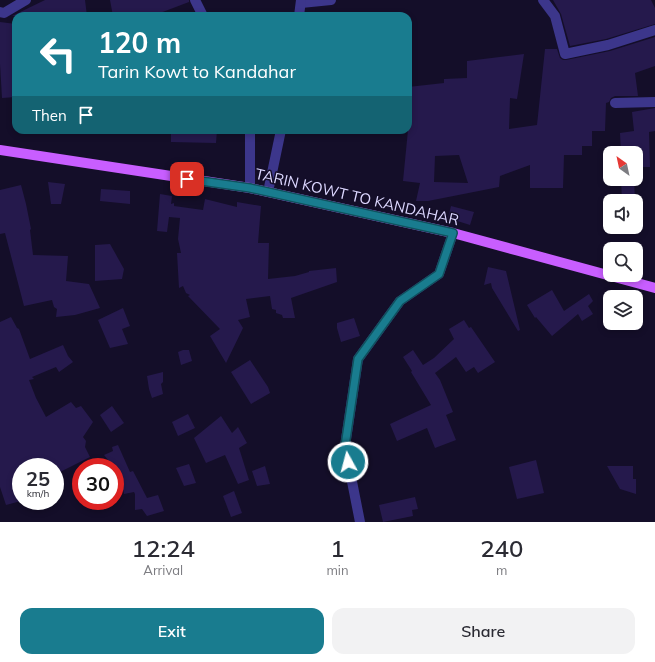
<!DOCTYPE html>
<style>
:root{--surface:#fff;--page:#f2f2f3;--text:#2b2b33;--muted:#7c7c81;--accent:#197c8f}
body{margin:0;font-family:Mulish,sans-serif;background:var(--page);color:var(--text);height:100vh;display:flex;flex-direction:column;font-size:15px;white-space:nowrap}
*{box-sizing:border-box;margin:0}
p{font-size:13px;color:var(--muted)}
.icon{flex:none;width:22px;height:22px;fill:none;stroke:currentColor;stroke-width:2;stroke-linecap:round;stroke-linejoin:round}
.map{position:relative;height:522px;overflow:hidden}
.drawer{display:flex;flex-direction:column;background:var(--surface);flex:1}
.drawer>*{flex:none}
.top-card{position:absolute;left:12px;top:12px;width:400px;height:122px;border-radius:12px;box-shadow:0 2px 6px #0003;background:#197c8f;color:#fff;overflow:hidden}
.needle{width:26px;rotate:327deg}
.tools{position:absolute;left:603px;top:146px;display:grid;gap:8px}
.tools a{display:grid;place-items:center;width:40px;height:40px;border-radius:8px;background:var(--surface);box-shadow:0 2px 6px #0003;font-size:20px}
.speed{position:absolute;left:12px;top:458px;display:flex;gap:8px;font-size:20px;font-weight:700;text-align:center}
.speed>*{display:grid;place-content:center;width:52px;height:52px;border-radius:50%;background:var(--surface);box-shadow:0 2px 6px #0003;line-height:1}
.speed small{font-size:10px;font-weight:400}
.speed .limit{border:6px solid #d22;background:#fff;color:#111}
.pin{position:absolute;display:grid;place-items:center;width:34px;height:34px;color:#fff;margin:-17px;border-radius:8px;box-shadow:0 2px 6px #0006}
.me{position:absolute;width:44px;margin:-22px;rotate:353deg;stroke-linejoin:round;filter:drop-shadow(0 0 3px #0008)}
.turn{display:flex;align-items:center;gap:14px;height:84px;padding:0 20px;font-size:18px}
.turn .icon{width:52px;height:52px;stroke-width:2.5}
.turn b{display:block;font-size:28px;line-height:34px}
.then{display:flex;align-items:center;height:38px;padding:0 20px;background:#0003;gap:8px;font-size:15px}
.eta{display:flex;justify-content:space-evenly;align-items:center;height:68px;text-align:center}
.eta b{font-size:24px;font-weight:600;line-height:28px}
.cta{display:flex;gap:8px;margin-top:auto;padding:8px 20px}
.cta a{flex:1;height:46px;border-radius:12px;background:var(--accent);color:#fff;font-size:16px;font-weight:600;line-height:46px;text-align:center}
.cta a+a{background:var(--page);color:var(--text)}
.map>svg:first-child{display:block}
.building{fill:#25194c;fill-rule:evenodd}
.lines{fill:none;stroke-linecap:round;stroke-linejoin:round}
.street{stroke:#3c368b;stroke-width:10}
.primary{stroke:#c85eff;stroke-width:10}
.route-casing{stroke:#10515d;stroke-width:10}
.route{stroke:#197c8f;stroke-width:7}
.labels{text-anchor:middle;stroke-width:3;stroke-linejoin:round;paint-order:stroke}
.street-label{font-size:15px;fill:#dcd7ff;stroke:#140e29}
</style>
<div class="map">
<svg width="655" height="522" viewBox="0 0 655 522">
<rect width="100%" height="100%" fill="#140e29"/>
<g class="building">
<path d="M 45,0 L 85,0 L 87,16 L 12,16 Z"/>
<path d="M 110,0 L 189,0 L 189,2 L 152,16 L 113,16 Z"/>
<path d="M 553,0 L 651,0 L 655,8 L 655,24 L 606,39 L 570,46 L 561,14 Z"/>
<path d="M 0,22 L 16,24 L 16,97 L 2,98 L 0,64 Z"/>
<path d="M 655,37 L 655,66 L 635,73 L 638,96 L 615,96 L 611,98 L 609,102 L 606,103 L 605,131 L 592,131 L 592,146 L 582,146 L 582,155 L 564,155 L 563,188 L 530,188 L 530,165 L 500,176 L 499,187 L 428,201 L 416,201 L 420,183 L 403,181 L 408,130 L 409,102 L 408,102 L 408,87 L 444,83 L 444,79 L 467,78 L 467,61 L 524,54 L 517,99 L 510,98 L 509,129 L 537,125 L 545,49 L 557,49 L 560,58 L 563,60 L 566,60 L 610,51 ZM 459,155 L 468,183 L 434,182 L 435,156 Z"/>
<path d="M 655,108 L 655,131 L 649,132 L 650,167 L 636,167 L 636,153 L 621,153 L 620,133 L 634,131 L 632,112 Z"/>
<path d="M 171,130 L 217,130 L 216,143 L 171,142 Z"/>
<path d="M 621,179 L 634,179 L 635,201 L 622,201 Z"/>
<path d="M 48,182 L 65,184 L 61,204 L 51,204 Z"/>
<path d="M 21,185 L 26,204 L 31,229 L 30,230 L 33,255 L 68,256 L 66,281 L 89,284 L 100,308 L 75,315 L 56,317 L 57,309 L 54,307 L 52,300 L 24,306 L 5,233 L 0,234 L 0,190 Z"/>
<path d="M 101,189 L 130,191 L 130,204 L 100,201 Z"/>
<path d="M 160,194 L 172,196 L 171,204 L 174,203 L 174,206 L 203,210 L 205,199 L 237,207 L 237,202 L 261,206 L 258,243 L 269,243 L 268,279 L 295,276 L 309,272 L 309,271 L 336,268 L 337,282 L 291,298 L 295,318 L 283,318 L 282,315 L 276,313 L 276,310 L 272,309 L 270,296 L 246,299 L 250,317 L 238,320 L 243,328 L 226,363 L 210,336 L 220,329 L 188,296 L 190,295 L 186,293 L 183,286 L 179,288 L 177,253 L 181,253 L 178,239 L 180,218 L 169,217 L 167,232 L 157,231 Z"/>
<path d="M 451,206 L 474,212 L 470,225 L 448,218 Z"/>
<path d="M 110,244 L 124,269 L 122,279 L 95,281 L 95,245 Z"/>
<path d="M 488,267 L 506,271 L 520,330 L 518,331 L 492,288 L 491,283 L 484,285 Z"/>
<path d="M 552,290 L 564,311 L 589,294 L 593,301 L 588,306 L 593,314 L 582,321 L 578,314 L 552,336 L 536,317 L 535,318 L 527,305 Z"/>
<path d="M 123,308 L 130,326 L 122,329 L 128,344 L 110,348 L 98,320 Z"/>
<path d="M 11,317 L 17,328 L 19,329 L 30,359 L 63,345 L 68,356 L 73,362 L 59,372 L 56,367 L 32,377 L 34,379 L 29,380 L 36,398 L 46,417 L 71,402 L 76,408 L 81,406 L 93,422 L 83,437 L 86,441 L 85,447 L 90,457 L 60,472 L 58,467 L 21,467 L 21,501 L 6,505 L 0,487 L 0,322 Z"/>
<path d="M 354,318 L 360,336 L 341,342 L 337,328 L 337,323 Z"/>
<path d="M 464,320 L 469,328 L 471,327 L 495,362 L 478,373 L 474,367 L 466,372 L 456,357 L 435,373 L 440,380 L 453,412 L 446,415 L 456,440 L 435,448 L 427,428 L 397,441 L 390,424 L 431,405 L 411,372 L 412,371 L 403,357 L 413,350 L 423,365 L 434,358 L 454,339 L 449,329 Z"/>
<path d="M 183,350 L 189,350 L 192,361 L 181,365 L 178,352 Z"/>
<path d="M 250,360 L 268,387 L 270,393 L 251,404 L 231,372 Z"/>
<path d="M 163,372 L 163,382 L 161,384 L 163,394 L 152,398 L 149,389 L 147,376 Z"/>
<path d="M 112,406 L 124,423 L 111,432 L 100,415 Z"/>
<path d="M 188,414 L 195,428 L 178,436 L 172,422 Z"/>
<path d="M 221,416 L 232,433 L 238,427 L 247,443 L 239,448 L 249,480 L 238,484 L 225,455 L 206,463 L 194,438 Z"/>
<path d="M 118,445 L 130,472 L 133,471 L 147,498 L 158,495 L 164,511 L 147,516 L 142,509 L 135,510 L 135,494 L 134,492 L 124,494 L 119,473 L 115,469 L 115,467 L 114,467 L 104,455 L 113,451 L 112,447 Z"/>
<path d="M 536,460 L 544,493 L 517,499 L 509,467 Z"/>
<path d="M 189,464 L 196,483 L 184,486 L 176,468 Z"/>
<path d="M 265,466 L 270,484 L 257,486 L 252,471 Z"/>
<path d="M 607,466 L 633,466 L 633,479 L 636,479 L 636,494 L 620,489 Z"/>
<path d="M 234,491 L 242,513 L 231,517 L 223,496 Z"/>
<path d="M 415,497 L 418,509 L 412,510 L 413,516 L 383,522 L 379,505 Z"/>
</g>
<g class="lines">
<g class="street">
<path d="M 195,0 L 203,16"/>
<path d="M 543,0 L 555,16 L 565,54 L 608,45 L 655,30"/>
<path d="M 301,3 L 331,0"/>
<path d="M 0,12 L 4,13 L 26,0"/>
<path d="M 299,16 L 301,0"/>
<path d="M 615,103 L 655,102"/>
<path d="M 250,188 L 250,130"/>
<path d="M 268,192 L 281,130"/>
<path d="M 360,522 L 345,446 L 358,359 L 400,301 L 439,274 L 453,233"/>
</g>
<path class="primary" d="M 0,150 L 250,188 L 453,233 L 655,288"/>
</g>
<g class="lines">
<defs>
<path id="route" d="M 187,179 L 250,188 L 453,233 L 439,274 L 400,301 L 358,359 L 345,446 L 348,462"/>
</defs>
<use href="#route" class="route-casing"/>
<use href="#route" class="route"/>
</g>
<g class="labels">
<g class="street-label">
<text transform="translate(357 197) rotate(13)" y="5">TARIN KOWT TO KANDAHAR</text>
</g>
</g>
</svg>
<div class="tools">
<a><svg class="needle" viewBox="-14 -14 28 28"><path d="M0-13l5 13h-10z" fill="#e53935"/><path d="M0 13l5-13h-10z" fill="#7c7c81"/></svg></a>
<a><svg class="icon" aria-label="sound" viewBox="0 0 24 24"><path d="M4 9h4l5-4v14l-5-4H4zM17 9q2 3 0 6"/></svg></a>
<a><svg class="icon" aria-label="search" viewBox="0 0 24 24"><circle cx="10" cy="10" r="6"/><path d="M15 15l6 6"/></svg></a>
<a><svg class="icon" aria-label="layers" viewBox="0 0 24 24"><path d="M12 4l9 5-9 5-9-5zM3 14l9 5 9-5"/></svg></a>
</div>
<div class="speed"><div>25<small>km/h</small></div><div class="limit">30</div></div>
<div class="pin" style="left:187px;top:179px;background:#d93025"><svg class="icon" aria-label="arrive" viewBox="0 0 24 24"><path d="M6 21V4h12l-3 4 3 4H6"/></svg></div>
<svg class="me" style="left:348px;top:462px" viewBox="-20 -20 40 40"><circle r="17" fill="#197c8f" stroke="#fff" stroke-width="3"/><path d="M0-11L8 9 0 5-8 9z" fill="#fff"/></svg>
<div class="top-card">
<div class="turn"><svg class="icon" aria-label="left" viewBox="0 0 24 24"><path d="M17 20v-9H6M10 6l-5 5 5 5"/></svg><div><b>120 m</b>Tarin Kowt to Kandahar</div></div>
<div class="then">Then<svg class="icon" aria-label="arrive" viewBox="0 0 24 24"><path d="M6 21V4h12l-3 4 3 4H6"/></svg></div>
</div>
</div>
<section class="drawer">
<div class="eta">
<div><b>12:24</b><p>Arrival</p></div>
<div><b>1</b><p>min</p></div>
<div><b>240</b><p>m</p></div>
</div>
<div class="cta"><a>Exit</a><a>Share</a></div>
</section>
